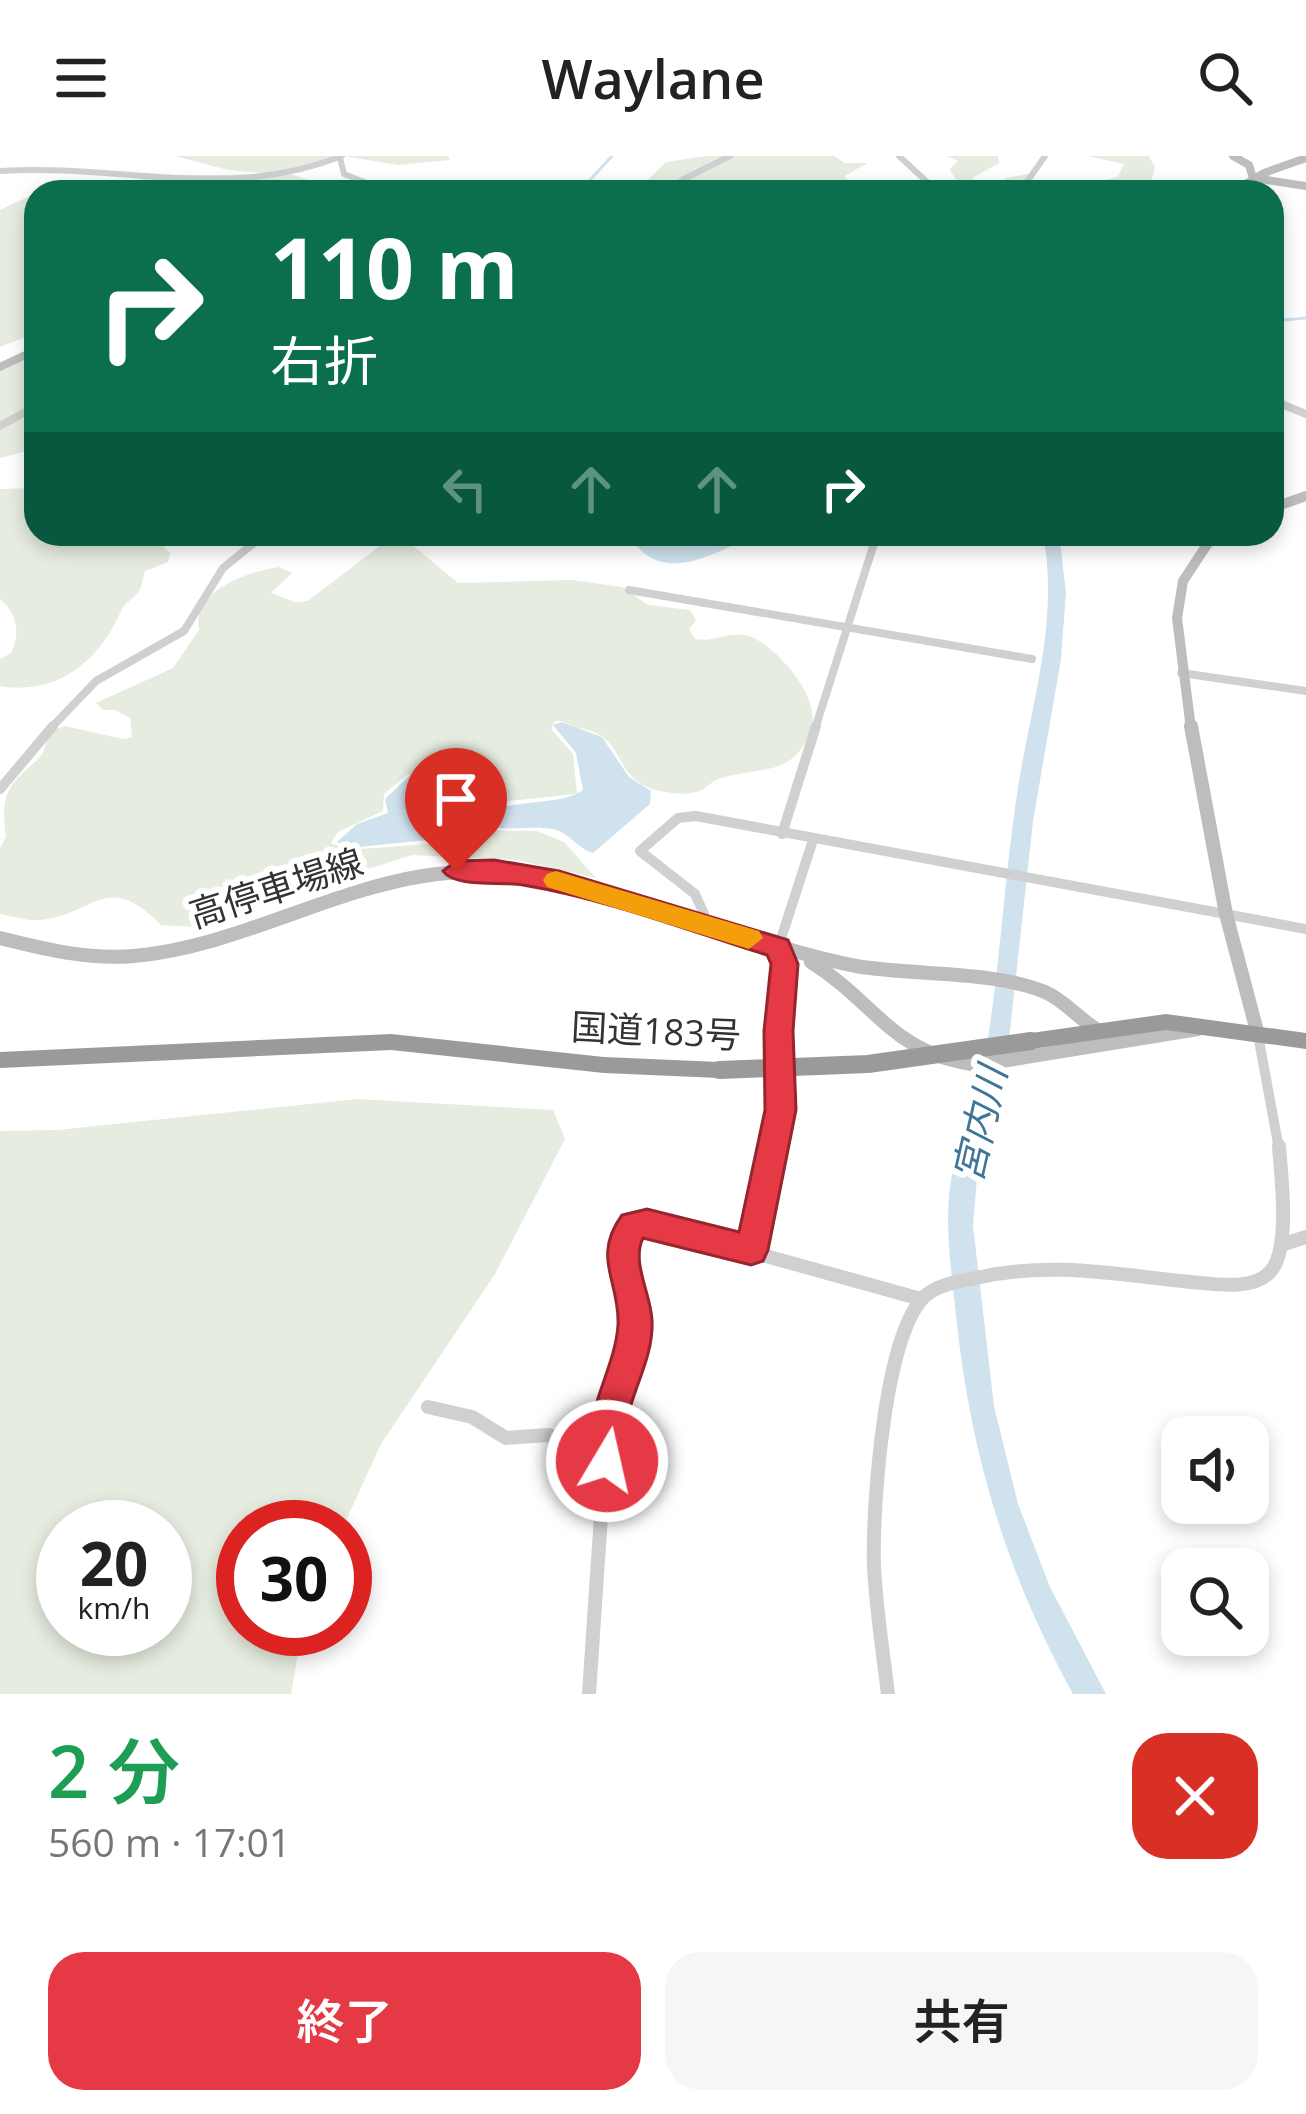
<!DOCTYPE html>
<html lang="ja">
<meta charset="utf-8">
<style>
:root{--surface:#fff;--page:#f6f6f6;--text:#222;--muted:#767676;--accent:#e63946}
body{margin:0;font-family:"Open Sans","Noto Sans JP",sans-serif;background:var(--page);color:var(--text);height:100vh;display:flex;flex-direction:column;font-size:45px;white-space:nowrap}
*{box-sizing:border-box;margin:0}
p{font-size:39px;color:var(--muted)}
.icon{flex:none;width:66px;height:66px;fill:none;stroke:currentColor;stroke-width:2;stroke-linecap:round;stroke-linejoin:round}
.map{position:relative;height:1538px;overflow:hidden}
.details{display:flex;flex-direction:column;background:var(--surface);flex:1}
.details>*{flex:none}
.top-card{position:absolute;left:24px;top:24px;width:1260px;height:366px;border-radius:36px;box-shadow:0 6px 18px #0003;background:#0b6e4f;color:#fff;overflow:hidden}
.fabs{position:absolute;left:1161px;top:1260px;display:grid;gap:24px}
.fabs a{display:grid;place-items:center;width:108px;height:108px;border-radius:24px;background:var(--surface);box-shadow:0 6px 18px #0003;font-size:60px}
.speed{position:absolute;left:36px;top:1344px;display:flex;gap:24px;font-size:60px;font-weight:700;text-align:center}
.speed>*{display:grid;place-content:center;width:156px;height:156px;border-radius:50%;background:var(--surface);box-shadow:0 6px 18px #0003;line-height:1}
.speed small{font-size:30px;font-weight:400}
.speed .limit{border:18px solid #d22;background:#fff;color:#111}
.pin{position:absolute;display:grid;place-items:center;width:102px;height:102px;color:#fff;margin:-123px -51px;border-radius:50% 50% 50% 0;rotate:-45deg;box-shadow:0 0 12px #0007}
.pin .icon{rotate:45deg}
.me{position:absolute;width:132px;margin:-66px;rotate:9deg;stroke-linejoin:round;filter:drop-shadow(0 0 9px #0008)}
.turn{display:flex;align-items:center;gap:42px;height:252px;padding:0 48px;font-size:54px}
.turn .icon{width:156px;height:156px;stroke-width:2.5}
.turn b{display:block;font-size:84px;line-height:102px}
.lanes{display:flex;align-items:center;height:114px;padding:0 48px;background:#0003;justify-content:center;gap:60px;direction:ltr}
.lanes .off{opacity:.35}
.round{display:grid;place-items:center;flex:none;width:126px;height:126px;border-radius:36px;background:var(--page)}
.headline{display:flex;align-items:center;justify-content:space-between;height:204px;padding:0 48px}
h1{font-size:72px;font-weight:600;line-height:90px;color:#1e9e55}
.button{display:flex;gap:24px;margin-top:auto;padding:24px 48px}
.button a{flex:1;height:138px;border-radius:36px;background:var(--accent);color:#fff;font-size:48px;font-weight:600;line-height:138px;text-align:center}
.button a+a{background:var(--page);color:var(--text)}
header{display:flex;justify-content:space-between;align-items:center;height:156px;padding:0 48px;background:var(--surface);font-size:54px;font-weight:600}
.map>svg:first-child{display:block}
.green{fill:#e6ecdf;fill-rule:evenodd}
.water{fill:#cfe2ee}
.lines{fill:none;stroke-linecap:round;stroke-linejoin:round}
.stream{stroke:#cfe2ee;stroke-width:3}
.river{fill:#cfe2ee;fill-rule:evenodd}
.street-far3{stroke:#d0d0d0;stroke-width:6}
.street-far2{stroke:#d0d0d0;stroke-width:8}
.street-far1{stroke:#d0d0d0;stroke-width:10}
.street{stroke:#d0d0d0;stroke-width:14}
.secondary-far2{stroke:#bdbdbd;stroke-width:8}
.secondary-far1{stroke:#bdbdbd;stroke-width:10}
.secondary{stroke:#bdbdbd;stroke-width:14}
.highway{fill:#9a9a9a;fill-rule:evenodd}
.highway-bridge{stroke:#9a9a9a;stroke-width:18}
.route{fill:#e63946;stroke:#96252e;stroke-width:3}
.slow{fill:#f59e0b}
.labels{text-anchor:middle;stroke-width:12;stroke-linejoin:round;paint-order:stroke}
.street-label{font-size:36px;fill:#333;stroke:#fff}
.water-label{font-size:39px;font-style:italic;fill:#3f7597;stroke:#fff}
</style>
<header><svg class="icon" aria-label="menu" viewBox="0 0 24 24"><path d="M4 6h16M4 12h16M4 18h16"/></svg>Waylane<svg class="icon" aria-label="search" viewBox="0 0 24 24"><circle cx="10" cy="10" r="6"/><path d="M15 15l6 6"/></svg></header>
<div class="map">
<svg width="1306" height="1538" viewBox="0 0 1306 1538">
<rect width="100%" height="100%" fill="#fff"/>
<g class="green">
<path d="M 175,0 L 448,0 L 450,4 L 398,9 L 344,0 L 290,18 L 309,24 L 317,36 L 129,36 L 138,32 L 140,23 L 151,20 L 277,18 L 228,14 Z"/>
<path d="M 707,0 L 834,0 L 845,7 L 868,7 L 844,20 L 852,29 L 918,28 L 934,36 L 707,36 L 685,31 L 642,34 L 642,29 L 666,6 Z"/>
<path d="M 947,0 L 998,0 L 999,7 L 972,22 L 992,35 L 1002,31 L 1005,22 L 1034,17 L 1017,36 C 992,36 961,40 950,13 L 958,5 Z"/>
<path d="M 1088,0 L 1149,0 L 1155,11 L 1151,26 L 1136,36 L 1103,30 L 1099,25 L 1118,21 L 1124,8 Z"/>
<path d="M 36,37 L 36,177 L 0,191 L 0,54 Z"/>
<path d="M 36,197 L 36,247 L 25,263 L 30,267 L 36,298 L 27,295 L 0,302 L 0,214 Z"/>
<path d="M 36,332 L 36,378 L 151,378 L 170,397 L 168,406 L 145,415 C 143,421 143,427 140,433 C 136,442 124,446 121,455 C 100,503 59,540 0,530 L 0,503 L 11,497 C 21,477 17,457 0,443 L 0,333 Z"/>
<path d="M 390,382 L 405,383 L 458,427 L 572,424 L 622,431 L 648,449 L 690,454 L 696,464 L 689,473 L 695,483 C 714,487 730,474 749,480 C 777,490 822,543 811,573 C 794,622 760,610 722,622 C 712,624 707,632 699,635 C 684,641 659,636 645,630 C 613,614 624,580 580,572 C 570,570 566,564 555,565 L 551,573 L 573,598 L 577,638 L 508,645 L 483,654 L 432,635 L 408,618 L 384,638 L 383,655 L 338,676 L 331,687 L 349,694 L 440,687 L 483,674 L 537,675 L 564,686 L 596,722 L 517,704 L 412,699 L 263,747 L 212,772 L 161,769 C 106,713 96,759 39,764 C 27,765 12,760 0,758 L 0,693 L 6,680 C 0,639 8,629 35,606 C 49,594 43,585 53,574 L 65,570 L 123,583 L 132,581 L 130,562 L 115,554 L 103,554 L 96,547 L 173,512 L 199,474 C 191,434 248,416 279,411 L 292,417 L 271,437 L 295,446 L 308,445 Z"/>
<path d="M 357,943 L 553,954 L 565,983 L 495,1118 L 381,1288 L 343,1371 L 243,1371 L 243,1473 L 302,1473 L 291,1538 L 0,1538 L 0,975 L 57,974 ZM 63,1371 L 165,1371 L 165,1473 L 63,1473 Z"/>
</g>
<g class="water">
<path d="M 667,378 L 754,378 L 754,379 C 715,397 662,431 631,382 Z"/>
<path d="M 562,566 L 602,581 L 629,621 L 651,635 L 650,648 L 593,697 C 576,692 570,676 552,673 C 530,669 505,677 484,668 L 482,658 C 516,642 562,650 583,634 L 576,597 L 553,569 Z"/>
<path d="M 409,620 L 429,637 L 465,649 L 465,680 L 350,692 L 337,686 L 357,668 L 388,657 L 385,643 Z"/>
</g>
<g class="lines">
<g class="stream">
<path d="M 579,36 L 612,0"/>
<path d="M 1272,165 L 1306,162"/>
</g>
<path class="river" d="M 1043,378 L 1059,378 L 1066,436 L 1061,503 L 1033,665 L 1007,902 L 978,1009 L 973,1070 L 994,1250 L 1018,1348 L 1050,1431 L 1106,1538 L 1073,1538 C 1004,1412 969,1293 955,1150 C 951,1114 946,1077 949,1041 C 953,992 976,948 985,900 C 1000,814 1004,725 1017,638 C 1030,551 1060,467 1043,378 Z"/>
<g class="street-far3">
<path d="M 899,0 L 938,36"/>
<path d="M 340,2 L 344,18 L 389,36"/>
<path d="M 0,15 C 119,7 227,46 342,0"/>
<path d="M 373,27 L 500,27 L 534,36"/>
<path d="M 607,36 L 642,36"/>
<path d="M 669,36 L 682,24 L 730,0"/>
<path d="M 1020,36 L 1045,0"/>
<path d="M 1272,244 L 1287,250"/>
</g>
<g class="street-far2">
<path d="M 1279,247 L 1306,258"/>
<path d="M 0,270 L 36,250"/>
<path d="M 629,434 L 1032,503"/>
<path d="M 1181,517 L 1306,535"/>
<path d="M 50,573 L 96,525 L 184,475 L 223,412 L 265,378"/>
<path d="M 815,573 L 877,378"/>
</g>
<g class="street-far1">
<path d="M 0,633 L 53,570"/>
<path d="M 782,678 L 816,570"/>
<path d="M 699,767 L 704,758 L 695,738 L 640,695 L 678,662 L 696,660 L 1306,773"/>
<path d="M 1258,879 L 1279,993"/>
<path d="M 773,993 C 781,953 778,918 778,878 C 778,849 788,820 778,792 L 813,684"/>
</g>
<g class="street">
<path d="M 1281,1089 L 1306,1081"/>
<path d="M 751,1094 L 773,990"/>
<path d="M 428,1251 L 472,1261 L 506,1282 L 548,1279 L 587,1291 L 607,1305"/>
<path d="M 589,1538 L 607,1271 L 630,1203 L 636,1164 L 621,1093 L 633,1069 L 647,1067 L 921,1143"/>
<path d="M 888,1538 C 883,1496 876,1453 874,1410 C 872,1357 884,1166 929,1137 C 944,1127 964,1124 981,1121 C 1054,1105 1118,1119 1191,1126 C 1214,1128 1253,1135 1270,1116 C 1291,1094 1281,1019 1279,990"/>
</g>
<g class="secondary-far2">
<path d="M 1233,0 L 1249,9 L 1253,22 L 1306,30"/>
<path d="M 1232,36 L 1264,17 L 1306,2"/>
<path d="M 0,211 L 36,194"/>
</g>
<g class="secondary-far1">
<path d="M 1272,352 L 1306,340"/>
<path d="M 1191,573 L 1177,462 L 1183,425 L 1214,378"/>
</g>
<g class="secondary">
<path d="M 1191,570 L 1226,758 L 1258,879"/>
<path d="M 0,782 C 44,793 88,804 134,800 C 235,791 324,736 423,720 C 566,696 715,783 856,810 C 914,820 991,814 1045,836 C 1064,844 1078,862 1096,873"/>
<path d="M 811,806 C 878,848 891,898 978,909 L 1198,873"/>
</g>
<g class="highway">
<path d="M 1166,858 L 1306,877 L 1306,893 L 1166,874 L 1031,893 L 1024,891 L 1021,885 L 1024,879 L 1031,877 Z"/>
<path d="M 391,878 L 604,901 L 719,906 L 726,908 L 729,914 L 726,920 L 719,922 L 604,917 L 391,894 L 0,912 L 0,896 Z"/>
</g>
<path class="highway-bridge" d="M 719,914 L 868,908 L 1031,885"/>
</g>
<path class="route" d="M 494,704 L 559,715 L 788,784 L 798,808 L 793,875 L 796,954 L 768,1094 L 763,1105 L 751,1109 L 643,1082 C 631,1106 651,1138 652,1164 C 654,1202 631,1235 625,1272 C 623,1288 626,1302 619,1318 L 607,1323 L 594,1318 C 574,1270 615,1218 618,1169 C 620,1125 591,1102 622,1059 L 647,1053 L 739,1076 L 765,954 L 764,875 L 771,808 L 767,799 C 687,774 606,743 523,729 C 501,725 455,732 443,715 L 456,705 Z"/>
<path class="slow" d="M 556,715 L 759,775 L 763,782 L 749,793 L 547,731 L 543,724 L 547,718 Z"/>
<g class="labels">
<g class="street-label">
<text transform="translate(276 732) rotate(-18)" y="13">高停車場線</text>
<text transform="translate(656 875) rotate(3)" y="13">国道183号</text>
</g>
<g class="water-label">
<text transform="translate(980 968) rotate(-77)" y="14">宮内川</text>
</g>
</g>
</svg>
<div class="fabs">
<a><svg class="icon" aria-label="sound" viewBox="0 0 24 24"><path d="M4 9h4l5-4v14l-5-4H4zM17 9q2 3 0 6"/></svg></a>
<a><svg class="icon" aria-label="search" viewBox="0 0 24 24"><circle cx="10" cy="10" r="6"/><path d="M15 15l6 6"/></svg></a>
</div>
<div class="speed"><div>20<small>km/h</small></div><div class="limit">30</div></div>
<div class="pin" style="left:456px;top:715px;background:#d93025"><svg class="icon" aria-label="arrive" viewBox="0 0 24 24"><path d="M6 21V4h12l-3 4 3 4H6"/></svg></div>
<svg class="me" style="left:607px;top:1305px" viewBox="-20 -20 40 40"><circle r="17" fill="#e63946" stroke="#fff" stroke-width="3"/><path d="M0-11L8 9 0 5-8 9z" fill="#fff"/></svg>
<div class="top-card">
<div class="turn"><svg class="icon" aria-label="right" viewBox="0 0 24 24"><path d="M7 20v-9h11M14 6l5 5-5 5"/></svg><div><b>110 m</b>右折</div></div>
<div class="lanes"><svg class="icon off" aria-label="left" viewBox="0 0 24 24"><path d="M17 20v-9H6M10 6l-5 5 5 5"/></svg><svg class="icon off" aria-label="ahead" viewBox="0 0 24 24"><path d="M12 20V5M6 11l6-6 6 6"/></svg><svg class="icon off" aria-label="ahead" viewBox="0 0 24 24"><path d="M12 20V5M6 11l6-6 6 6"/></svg><svg class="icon" aria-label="right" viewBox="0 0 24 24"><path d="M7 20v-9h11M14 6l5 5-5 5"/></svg></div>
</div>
</div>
<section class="details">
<div class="headline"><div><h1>2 分</h1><p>560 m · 17:01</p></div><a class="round" style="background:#d93025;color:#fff"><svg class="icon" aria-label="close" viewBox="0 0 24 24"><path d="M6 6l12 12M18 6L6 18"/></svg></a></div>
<div class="button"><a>終了</a><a>共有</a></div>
</section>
